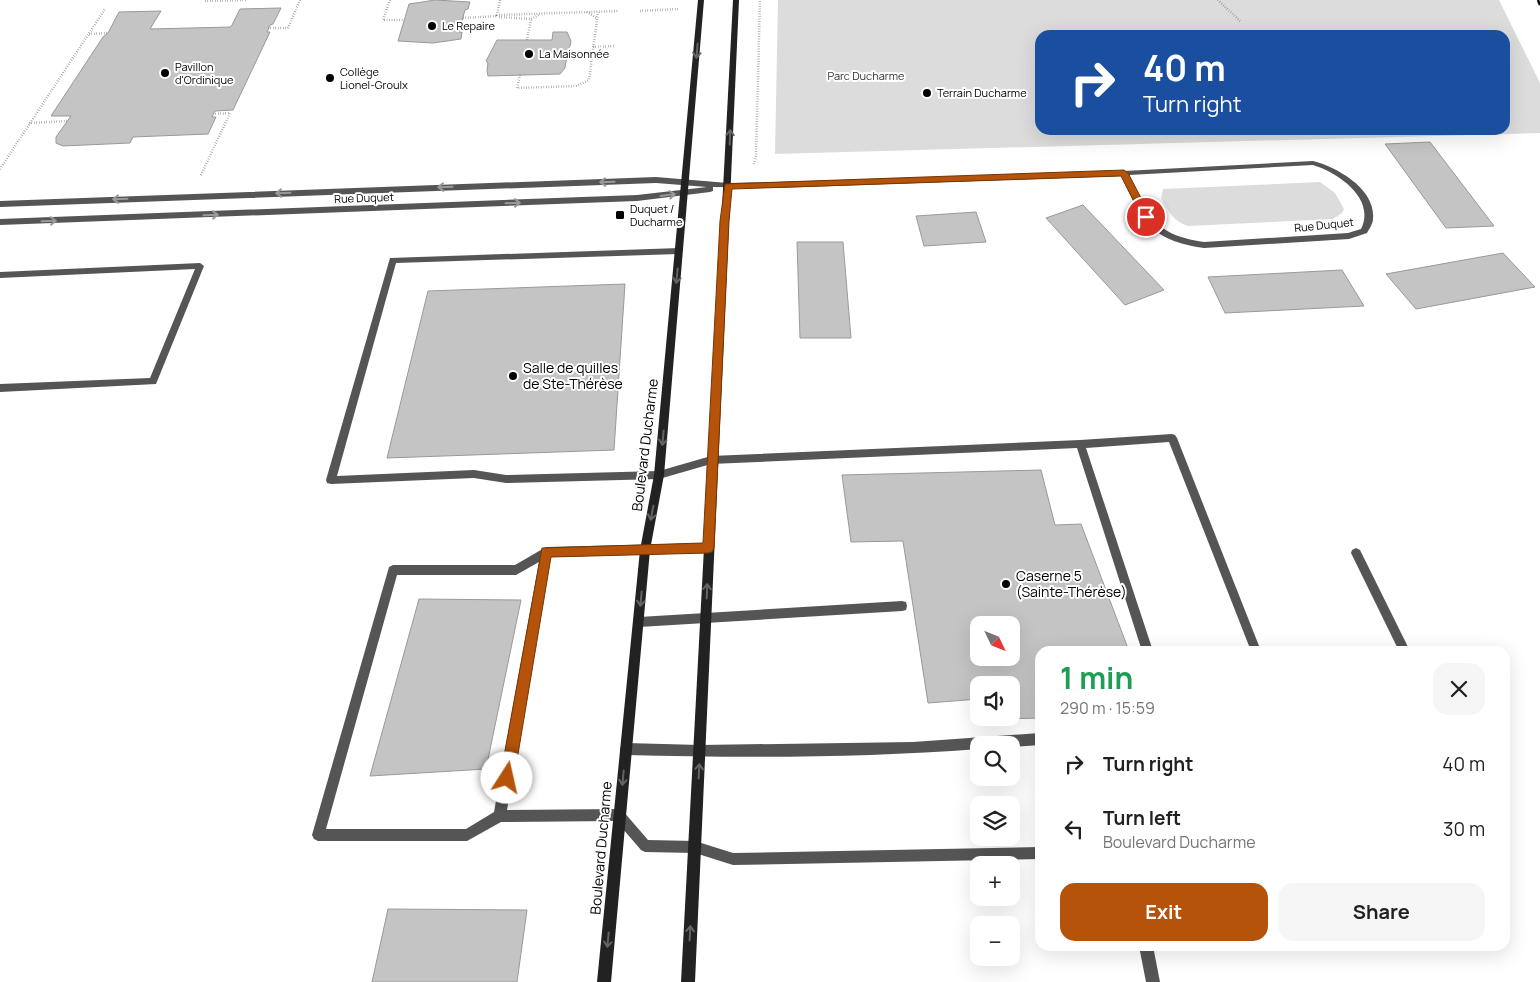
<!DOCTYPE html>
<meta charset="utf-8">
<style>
:root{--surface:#fff;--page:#f6f6f6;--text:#202124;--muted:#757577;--accent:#b45309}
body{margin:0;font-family:Manrope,sans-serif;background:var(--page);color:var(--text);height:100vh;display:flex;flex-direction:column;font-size:19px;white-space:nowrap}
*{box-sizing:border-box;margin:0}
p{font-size:16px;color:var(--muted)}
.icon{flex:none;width:28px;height:28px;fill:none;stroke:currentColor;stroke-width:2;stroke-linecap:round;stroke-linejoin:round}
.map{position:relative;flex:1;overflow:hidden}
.drawer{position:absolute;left:1035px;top:646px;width:475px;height:305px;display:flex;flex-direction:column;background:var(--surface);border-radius:15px;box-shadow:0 5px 20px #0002}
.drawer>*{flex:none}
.top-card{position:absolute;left:1035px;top:30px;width:475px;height:105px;border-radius:15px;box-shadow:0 5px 20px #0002;background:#1a4fa0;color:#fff;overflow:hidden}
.needle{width:32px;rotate:133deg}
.fabs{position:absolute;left:970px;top:616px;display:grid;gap:10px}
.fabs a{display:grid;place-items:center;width:50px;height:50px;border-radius:10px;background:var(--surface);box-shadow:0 5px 20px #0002;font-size:25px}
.pin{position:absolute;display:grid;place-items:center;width:42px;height:42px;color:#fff;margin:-21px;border:2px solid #fff;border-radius:50%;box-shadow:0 1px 5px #0007}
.me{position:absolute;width:55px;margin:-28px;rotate:10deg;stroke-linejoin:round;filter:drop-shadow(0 0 4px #0008)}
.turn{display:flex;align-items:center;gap:18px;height:105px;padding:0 25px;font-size:22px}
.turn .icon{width:65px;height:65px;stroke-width:2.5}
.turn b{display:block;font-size:35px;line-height:42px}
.round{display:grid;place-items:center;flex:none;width:52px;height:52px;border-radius:15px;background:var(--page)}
.summary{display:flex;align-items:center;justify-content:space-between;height:85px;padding:0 25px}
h1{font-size:30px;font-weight:700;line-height:38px;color:#1e9e55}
.button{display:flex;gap:10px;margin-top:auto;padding:10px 25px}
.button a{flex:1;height:58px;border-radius:15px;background:var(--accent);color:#fff;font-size:20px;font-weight:700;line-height:58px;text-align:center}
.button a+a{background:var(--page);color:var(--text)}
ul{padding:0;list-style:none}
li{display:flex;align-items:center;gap:15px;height:65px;padding:0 25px}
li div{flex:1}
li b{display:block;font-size:19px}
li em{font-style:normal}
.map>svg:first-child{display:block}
.green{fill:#dcdcdc;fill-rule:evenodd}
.building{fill:#c4c4c4;stroke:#999;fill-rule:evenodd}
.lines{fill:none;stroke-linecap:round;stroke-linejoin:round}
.path{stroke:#777;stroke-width:2.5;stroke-dasharray:0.5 2;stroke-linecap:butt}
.lane{fill:#555;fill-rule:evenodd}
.street{fill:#555;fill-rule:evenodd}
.secondary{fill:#222;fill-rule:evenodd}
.rail{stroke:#000;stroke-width:2.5;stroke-dasharray:5.5 2 0.5 2;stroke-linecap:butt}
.oneway{stroke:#646464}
.oneway2{stroke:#999}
.route{fill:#b45309;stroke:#753606}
.poi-dot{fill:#000;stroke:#fff;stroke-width:2}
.labels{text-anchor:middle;stroke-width:4;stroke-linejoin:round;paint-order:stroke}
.far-poi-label{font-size:11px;fill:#000;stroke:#fff;text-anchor:start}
.far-park-label{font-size:11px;fill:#333;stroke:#fff}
.far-street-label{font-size:11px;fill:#000;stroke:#fff}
.poi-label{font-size:14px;fill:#000;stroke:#fff;text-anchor:start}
.street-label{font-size:14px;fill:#000;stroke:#fff}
</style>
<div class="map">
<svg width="1540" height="982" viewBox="0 0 1540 982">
<rect width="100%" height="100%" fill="#fff"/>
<g class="green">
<path d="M 778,0 L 1499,0 L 1540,83 L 1540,133 L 775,154 ZM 1040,35 L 1505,35 L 1505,130 L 1040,130 Z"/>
<path d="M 1320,182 L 1335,193 L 1344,209 L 1342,213 L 1333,219 L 1188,226 C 1173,221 1169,212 1161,198 L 1163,189 Z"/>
</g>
<g class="building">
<path d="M 435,0 L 470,2 L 468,9 L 465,10 L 459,32 L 462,32 L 461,39 L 433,43 L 398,41 L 409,4 Z"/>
<path d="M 281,8 L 273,24 L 270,25 L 267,32 L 270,32 L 233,110 L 215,111 L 212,117 L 216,117 L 208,134 L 133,137 L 130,143 L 63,146 L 56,143 L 56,137 L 71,116 L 51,116 L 103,37 L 108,33 L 119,12 L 161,11 L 150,29 L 231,27 L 240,9 Z"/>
<path d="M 553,32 L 567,32 L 571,41 L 570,46 L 567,50 L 570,52 L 569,57 L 566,61 L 565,68 L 560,74 L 488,76 L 487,71 L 488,63 L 486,61 L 497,40 L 552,40 Z"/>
<path d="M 1430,142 L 1494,226 L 1446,228 L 1385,144 Z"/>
<path d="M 1083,205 L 1164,290 L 1125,305 L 1046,218 Z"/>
<path d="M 976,212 L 986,242 L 924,246 L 916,216 Z"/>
<path d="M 797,242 L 843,242 L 851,338 L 800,338 Z"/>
<path d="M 1503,253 L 1535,287 L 1416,309 L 1386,274 Z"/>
<path d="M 1342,270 L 1364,306 L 1225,313 L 1208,277 Z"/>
<path d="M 625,284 L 614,450 L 387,458 L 428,291 Z"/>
<path d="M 1041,470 L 1055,525 L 1081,524 L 1129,651 L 1040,651 L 1040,718 L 1005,719 L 1005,718 L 1011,718 L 1011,685 L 979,685 L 979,699 L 928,703 L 903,541 L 851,542 L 842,475 ZM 979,625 L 1011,625 L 1011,658 L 979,658 Z"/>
<path d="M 419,599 L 521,600 L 486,769 L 370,776 Z"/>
<path d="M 388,909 L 527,910 L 517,982 L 372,982 Z"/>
</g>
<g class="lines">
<g class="path">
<path d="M 390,0 L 383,20 L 404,20"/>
<path d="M 500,0 L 497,15 L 619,11"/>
<path d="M 1218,0 L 1240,21"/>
<path d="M 205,1 L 247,0"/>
<path d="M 640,11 L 679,9"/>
<path d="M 587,12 L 597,18"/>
<path d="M 499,17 L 531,19 L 539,15"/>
<path d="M 463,18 L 497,16"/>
<path d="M 268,28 L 288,28 L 300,0"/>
<path d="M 89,34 L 108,33"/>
<path d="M 527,40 L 531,19"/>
<path d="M 593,47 L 615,46"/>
<path d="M 520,75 L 517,88 L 576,86 L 589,80 L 598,12"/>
<path d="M 29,123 L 68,121"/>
<path d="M 754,164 L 756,156 L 760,0"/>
<path d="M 0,169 L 105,9"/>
<path d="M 201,175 L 230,113 L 214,114"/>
</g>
<g class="lane">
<path d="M 679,248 L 683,251 L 679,254 L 396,263 L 337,476 L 474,470 L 506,475 L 659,471 L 711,456 L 1080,440 L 1172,434 L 1175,435 L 1177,438 L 1261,651 L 1251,651 L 1169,442 L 1086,448 L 1153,651 L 1142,651 L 1077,448 L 711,464 L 659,479 L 506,483 L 474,478 L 331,484 L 327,483 L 326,480 L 390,258 Z"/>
<path d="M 200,263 L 204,266 L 156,384 L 0,392 L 0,384 L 150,378 L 195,269 L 0,278 L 0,272 Z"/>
<path d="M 708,543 L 712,545 L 713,548 L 712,551 L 708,553 L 550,557 L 507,810 L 619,809 L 623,811 L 648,840 L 695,841 L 733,853 L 1040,847 L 1040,859 L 733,865 L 695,853 L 645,852 L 641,850 L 616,821 L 501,822 L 467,841 L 318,841 L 314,839 L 312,835 L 389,567 L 393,565 L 515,565 L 546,547 ZM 539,562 L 494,812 L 466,829 L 326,829 L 397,575 L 516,575 Z"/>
<path d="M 1356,548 L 1360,550 L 1410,651 L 1399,651 L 1351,553 L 1352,550 Z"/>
<path d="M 902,601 L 906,602 L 907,606 L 906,610 L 902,611 L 639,627 L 635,626 L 634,622 L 635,618 L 639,617 Z"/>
<path d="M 1040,733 L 1040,745 L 1011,747 L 1011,745 L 979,745 L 979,749 C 862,758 743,758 626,755 L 622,753 L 620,749 L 622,745 L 626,743 L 700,745 L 913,742 Z"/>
<path d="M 1139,946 L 1153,946 L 1160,982 L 1146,982 Z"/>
</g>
<path class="street" d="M 1313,161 C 1337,167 1376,189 1373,219 C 1373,224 1369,229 1367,233 L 1349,239 L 1204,248 C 1150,240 1143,222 1121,176 L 776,188 L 713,187 L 713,191 L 710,192 L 637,201 L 0,225 L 0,219 L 637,195 L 707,187 L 656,183 L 0,207 L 0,201 L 656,177 L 728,183 L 776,182 L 1124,171 ZM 1313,165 C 1339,173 1376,199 1361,229 L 1348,233 L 1204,242 C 1155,235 1149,217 1129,175 Z"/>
<g class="secondary">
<path d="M 698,0 L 704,0 L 664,475 L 650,550 L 611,982 L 597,982 L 640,550 L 654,475 Z"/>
<path d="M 733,0 L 739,0 L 695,982 L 681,982 Z"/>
</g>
<path class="rail" d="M 1538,0 L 1540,5"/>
</g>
<defs><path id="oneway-shaft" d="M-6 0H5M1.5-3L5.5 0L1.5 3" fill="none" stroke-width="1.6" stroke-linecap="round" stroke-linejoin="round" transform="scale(1.25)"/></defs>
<g class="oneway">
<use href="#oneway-shaft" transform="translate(697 51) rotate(95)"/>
<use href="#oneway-shaft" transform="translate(730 137) rotate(-88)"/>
<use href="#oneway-shaft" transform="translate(677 276) rotate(95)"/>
<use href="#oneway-shaft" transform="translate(663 438) rotate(95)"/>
<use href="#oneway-shaft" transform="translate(652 513) rotate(101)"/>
<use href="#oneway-shaft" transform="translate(707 591) rotate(-88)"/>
<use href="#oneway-shaft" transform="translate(641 599) rotate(95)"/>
<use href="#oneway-shaft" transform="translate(699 771) rotate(-87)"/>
<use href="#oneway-shaft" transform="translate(623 778) rotate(95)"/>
<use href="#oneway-shaft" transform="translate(690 933) rotate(-87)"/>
<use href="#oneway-shaft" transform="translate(608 940) rotate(95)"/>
</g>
<g class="oneway2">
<use href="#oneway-shaft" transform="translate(607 182) rotate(178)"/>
<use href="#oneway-shaft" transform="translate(445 187) rotate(178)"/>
<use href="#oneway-shaft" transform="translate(283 193) rotate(178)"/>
<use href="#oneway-shaft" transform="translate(668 195) rotate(-8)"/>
<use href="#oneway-shaft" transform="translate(120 199) rotate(178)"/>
<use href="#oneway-shaft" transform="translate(513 203) rotate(-2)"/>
<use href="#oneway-shaft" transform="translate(211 215) rotate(-2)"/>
<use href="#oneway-shaft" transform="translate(49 221) rotate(-2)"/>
</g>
<path class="route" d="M 1124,170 L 1128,173 L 1151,217 L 1150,219 L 1143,219 L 1121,176 L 732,189 L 729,221 L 714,548 L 712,552 L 708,553 L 551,557 L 514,778 L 512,783 L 507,785 L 502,783 L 500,778 L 542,548 L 703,543 L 720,221 L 725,184 Z"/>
<g class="poi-dot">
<circle cx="432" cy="26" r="5"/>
<circle cx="529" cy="54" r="5"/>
<circle cx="165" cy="73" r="5"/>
<circle cx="330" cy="78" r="5"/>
<circle cx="927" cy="93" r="5"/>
<rect x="615" y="210" width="10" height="10" rx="2.5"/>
<circle cx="513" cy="376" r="5"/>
<circle cx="1006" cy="584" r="5"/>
</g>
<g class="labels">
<g class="far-poi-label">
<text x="442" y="30">Le Repaire</text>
<text x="539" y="58">La Maisonnée</text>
<text x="175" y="71">Pavillon<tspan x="175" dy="13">d'Ordinique</tspan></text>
<text x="340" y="76">Collège<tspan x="340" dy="13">Lionel-Groulx</tspan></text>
<text x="937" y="97">Terrain Ducharme</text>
<text x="630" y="213">Duquet /<tspan x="630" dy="13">Ducharme</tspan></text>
</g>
<g class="far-park-label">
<text x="866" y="80">Parc Ducharme</text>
</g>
<g class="far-street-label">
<text transform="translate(364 198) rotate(-2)" y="4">Rue Duquet</text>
<text transform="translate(1324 225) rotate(-6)" y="4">Rue Duquet</text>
</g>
<g class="poi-label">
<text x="523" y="373">Salle de quilles<tspan x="523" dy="16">de Ste-Thérèse</tspan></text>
<text x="1016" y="581">Caserne 5<tspan x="1016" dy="16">(Sainte-Thérèse)</tspan></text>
</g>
<g class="street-label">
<text transform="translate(645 445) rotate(-83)" y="5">Boulevard Ducharme</text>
<text transform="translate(601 848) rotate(-85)" y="5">Boulevard Ducharme</text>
</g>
</g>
</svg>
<div class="fabs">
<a><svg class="needle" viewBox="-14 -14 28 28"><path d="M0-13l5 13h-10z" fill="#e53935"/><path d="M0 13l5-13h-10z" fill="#757577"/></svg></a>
<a><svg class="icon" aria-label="sound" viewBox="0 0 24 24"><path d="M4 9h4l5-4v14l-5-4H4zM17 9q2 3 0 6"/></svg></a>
<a><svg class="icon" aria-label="search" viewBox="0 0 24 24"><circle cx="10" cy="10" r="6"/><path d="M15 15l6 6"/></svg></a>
<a><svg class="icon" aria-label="layers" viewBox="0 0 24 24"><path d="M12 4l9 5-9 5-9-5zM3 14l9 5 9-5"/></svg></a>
<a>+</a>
<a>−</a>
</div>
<div class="pin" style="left:1146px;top:217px;background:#d93025"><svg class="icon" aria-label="arrive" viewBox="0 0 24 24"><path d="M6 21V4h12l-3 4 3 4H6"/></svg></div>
<svg class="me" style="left:507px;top:778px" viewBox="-20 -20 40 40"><circle r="19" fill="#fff"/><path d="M0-13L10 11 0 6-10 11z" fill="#b45309"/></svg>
<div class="top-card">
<div class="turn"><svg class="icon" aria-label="right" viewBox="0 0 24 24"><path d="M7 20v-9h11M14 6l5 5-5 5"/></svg><div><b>40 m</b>Turn right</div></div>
</div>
<section class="drawer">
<div class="summary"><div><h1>1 min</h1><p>290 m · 15:59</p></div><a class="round"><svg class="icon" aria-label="close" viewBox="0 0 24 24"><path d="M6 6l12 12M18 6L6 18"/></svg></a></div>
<ul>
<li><svg class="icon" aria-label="right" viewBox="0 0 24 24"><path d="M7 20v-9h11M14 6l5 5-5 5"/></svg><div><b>Turn right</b></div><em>40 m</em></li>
<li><svg class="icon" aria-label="left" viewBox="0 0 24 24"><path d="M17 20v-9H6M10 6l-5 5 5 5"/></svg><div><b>Turn left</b><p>Boulevard Ducharme</p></div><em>30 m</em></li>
</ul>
<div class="button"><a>Exit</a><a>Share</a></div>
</section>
</div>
